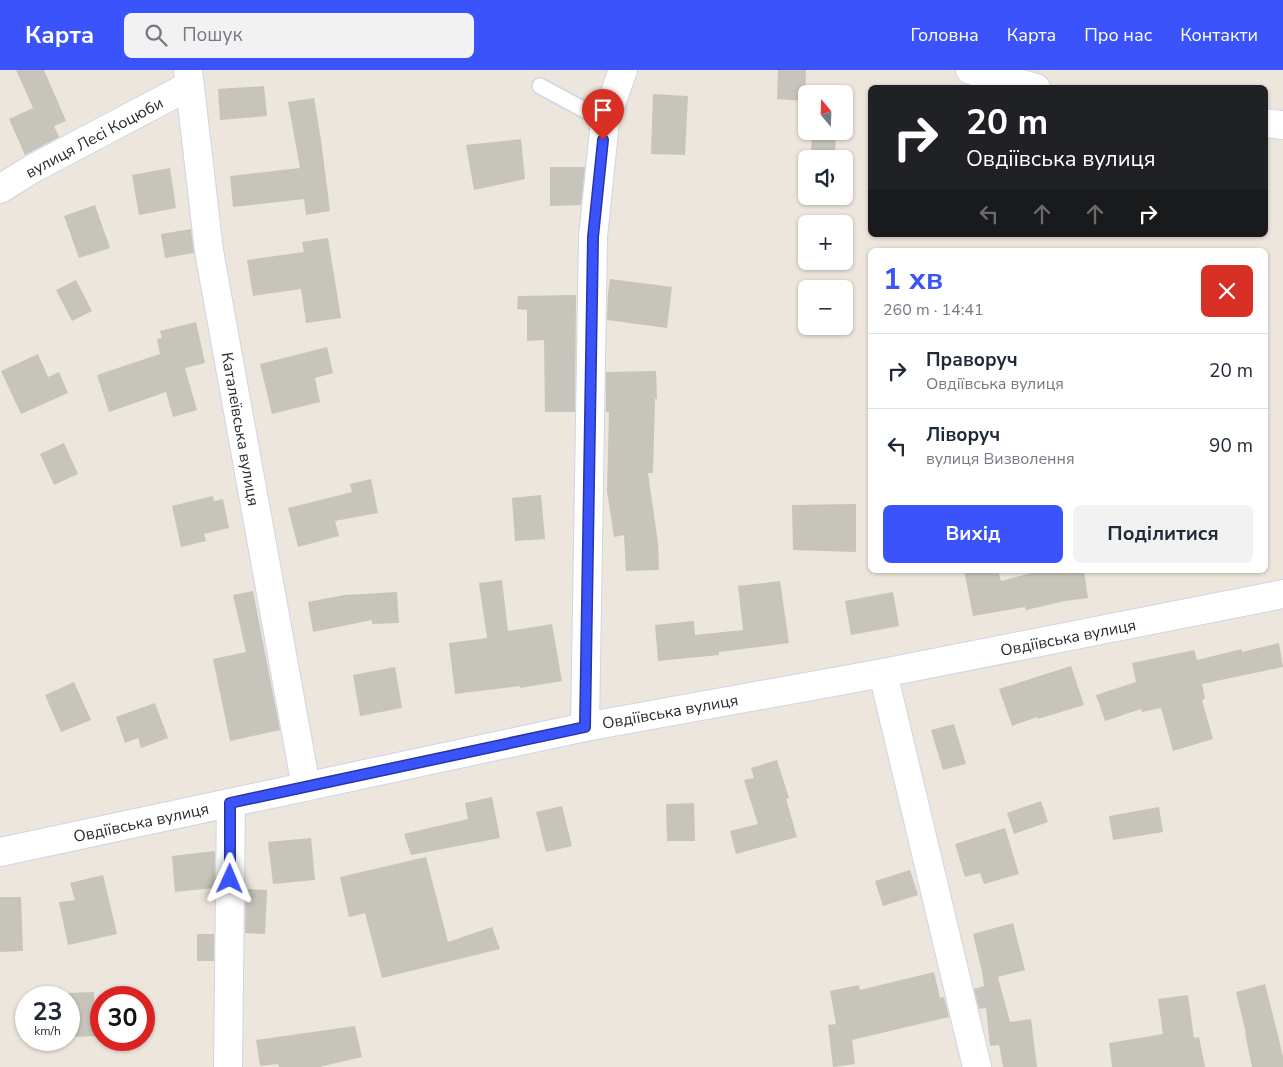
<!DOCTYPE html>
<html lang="uk">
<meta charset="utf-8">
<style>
:root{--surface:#fff;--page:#f2f2f3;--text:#1f2937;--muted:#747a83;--line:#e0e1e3;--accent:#3a53fb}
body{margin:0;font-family:"Nunito Sans",sans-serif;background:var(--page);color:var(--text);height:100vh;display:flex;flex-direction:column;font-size:19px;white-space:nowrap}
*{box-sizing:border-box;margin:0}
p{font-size:16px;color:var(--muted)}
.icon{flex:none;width:28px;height:28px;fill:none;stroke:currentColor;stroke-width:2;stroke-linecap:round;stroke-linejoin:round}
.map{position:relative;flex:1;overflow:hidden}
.drawer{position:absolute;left:868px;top:178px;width:400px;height:325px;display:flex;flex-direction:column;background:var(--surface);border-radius:8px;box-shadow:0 1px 4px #0004}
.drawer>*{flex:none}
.hud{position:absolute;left:868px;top:15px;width:400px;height:152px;border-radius:8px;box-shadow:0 1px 4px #0004;background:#202124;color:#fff;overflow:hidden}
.needle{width:32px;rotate:341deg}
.controls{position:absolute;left:798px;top:15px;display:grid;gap:10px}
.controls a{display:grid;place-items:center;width:55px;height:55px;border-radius:8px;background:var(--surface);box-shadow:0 1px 4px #0004;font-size:25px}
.speed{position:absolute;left:15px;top:916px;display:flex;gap:10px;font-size:25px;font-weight:700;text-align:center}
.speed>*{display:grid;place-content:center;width:65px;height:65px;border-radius:50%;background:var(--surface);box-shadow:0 1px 4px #0004;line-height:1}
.speed small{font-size:12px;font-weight:400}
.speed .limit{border:8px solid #d22;background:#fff;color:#111}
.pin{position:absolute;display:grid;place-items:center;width:42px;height:42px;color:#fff;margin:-51px -21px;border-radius:50% 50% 50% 0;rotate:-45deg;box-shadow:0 0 5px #0007}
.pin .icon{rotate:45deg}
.me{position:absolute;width:55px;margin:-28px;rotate:1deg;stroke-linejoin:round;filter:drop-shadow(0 0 4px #0008)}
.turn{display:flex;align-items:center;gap:18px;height:105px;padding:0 15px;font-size:22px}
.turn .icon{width:65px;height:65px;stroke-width:2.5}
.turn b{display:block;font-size:35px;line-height:42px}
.lanes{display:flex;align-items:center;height:48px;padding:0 15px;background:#0003;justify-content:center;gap:25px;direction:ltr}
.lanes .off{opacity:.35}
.round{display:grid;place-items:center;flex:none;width:52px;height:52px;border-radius:8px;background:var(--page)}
.summary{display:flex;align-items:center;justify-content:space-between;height:85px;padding:0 15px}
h1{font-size:30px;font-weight:700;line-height:38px;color:var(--accent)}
.button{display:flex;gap:10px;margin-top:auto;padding:10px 15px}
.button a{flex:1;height:58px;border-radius:8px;background:var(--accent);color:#fff;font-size:20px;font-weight:700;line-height:58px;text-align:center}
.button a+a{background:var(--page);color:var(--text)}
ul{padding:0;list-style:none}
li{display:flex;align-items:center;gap:15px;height:75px;padding:0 15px;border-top:1px solid var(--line)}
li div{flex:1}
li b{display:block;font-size:19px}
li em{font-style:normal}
header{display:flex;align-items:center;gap:30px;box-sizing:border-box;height:70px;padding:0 25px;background:var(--accent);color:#fff}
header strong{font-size:24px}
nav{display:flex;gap:28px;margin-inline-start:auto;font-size:18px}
.search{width:350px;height:45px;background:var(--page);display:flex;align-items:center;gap:12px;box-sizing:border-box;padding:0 18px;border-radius:8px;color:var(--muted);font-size:19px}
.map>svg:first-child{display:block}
.building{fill:#c7c4bb}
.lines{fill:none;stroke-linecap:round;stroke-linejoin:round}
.service-casing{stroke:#d1d4e3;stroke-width:18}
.minor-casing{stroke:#d1d4e3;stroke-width:30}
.tertiary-casing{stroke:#d1d4e3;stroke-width:30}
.secondary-casing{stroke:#d1d4e3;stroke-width:30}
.service{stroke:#fff;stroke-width:15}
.minor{stroke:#fff;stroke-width:28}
.tertiary{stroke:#fff;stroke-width:28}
.secondary{stroke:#fff;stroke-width:28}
.route-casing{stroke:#2636a3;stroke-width:12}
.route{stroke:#3a53fb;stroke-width:9}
.labels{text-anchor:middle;stroke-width:4;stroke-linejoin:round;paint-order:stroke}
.street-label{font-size:16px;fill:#2a2a2a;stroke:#fff}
</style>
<header>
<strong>Карта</strong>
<div class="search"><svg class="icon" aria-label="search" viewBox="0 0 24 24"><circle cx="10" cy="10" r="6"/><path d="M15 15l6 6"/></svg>Пошук</div>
<nav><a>Головна</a><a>Карта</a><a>Про нас</a><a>Контакти</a></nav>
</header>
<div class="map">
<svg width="1283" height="997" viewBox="0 0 1283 997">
<rect width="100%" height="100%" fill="#ece6dc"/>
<g class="building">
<path d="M 16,0 L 44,0 L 66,51 L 54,56 L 59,67 L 25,85 L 9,49 L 33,38 Z"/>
<path d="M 778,0 L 806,0 L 805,31 L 777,29 Z"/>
<path d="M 264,16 L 267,46 L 220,50 L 218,19 Z"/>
<path d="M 653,24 L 688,26 L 685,85 L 651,84 Z"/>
<path d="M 314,28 L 321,70 L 330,141 L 306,145 L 304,129 L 233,137 L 230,106 L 300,98 L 288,32 Z"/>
<path d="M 812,61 L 836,61 L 835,86 L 811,84 Z"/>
<path d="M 521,69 L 525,109 L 474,120 L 466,75 Z"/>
<path d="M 550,97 L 585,97 L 581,135 L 550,136 Z"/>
<path d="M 170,98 L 176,138 L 139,145 L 132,105 Z"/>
<path d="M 95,135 L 110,178 L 79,188 L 64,146 Z"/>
<path d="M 191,159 L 194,183 L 165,188 L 161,164 Z"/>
<path d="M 328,168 L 341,248 L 306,253 L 301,219 L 253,226 L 247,190 L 304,182 L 302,172 Z"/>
<path d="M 610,209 L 672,217 L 667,258 L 607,250 L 608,224 Z"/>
<path d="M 76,210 L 92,241 L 72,251 L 56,220 Z"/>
<path d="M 576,225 L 575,342 L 545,342 L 544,270 L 527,271 L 527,240 L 517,239 L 518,226 Z"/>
<path d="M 196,252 L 205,293 L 185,298 L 197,340 L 173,347 L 166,322 L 109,342 L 97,305 L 160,284 L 157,269 L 162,268 L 160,261 Z"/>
<path d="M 327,277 L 333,303 L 315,308 L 320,332 L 272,344 L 260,294 Z"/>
<path d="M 38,284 L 48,307 L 59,302 L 68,323 L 21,344 L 1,301 Z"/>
<path d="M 656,301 L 657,329 L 655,329 L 653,403 L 648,403 L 658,473 L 659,500 L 626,501 L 624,465 L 614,467 L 607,421 L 609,342 L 606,342 L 606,302 Z"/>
<path d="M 64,373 L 78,404 L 54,415 L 40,384 Z"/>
<path d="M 371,409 L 378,443 L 335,451 L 339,466 L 298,477 L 288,438 L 352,422 L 350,414 Z"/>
<path d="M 541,425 L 545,469 L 515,471 L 512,428 Z"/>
<path d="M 213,426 L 214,431 L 223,429 L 229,458 L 204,464 L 206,471 L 181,477 L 172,436 Z"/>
<path d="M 856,434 L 856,482 L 793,480 L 792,435 Z"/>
<path d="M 964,500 L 998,500 L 1001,511 L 1043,500 L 1084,500 L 1088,528 L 1065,531 L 1026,540 L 1025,537 L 973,546 Z"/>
<path d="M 502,510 L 508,561 L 552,554 L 562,611 L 520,618 L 520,616 L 455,624 L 449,573 L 487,568 L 479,513 Z"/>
<path d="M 780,511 L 789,573 L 719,582 L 719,585 L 658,591 L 655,555 L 694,551 L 695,565 L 743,560 L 738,516 Z"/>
<path d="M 253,521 L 280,660 L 230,671 L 213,589 L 246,582 L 233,525 Z"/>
<path d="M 397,522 L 399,553 L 372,554 L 372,550 L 313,562 L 308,532 L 344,525 Z"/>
<path d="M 893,522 L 899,556 L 851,565 L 845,531 Z"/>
<path d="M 1279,573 L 1283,597 L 1202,614 L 1205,629 L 1202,630 L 1213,669 L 1173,681 L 1161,638 L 1142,642 L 1141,639 L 1105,651 L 1096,625 L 1136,612 L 1132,593 L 1194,580 L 1197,590 L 1242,579 L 1242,582 Z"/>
<path d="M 1071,596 L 1084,635 L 1038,649 L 1037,647 L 1012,656 L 999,619 Z"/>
<path d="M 395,597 L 402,638 L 360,646 L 353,605 Z"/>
<path d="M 74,612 L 91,650 L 61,662 L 45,625 Z"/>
<path d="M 155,633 L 168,668 L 141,678 L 138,668 L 125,673 L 116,647 Z"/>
<path d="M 954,654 L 966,694 L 943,700 L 931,660 Z"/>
<path d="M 777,690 L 789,728 L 786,729 L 797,767 L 736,784 L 730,761 L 758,754 L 744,710 L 754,708 L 751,698 Z"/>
<path d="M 492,727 L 500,768 L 411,785 L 404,764 L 468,749 L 465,733 Z"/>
<path d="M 1041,731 L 1048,752 L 1014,764 L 1007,743 Z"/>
<path d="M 694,733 L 695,771 L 667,771 L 666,734 Z"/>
<path d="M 562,736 L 572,776 L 546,782 L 536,742 Z"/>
<path d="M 1159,737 L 1163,762 L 1113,770 L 1109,746 Z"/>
<path d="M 1005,758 L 1019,804 L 984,814 L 980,803 L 965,807 L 955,774 Z"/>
<path d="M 311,768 L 315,810 L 273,814 L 268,772 Z"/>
<path d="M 215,781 L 214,818 L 175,822 L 172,786 Z"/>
<path d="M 426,787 L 448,872 L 492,857 L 500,879 L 382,908 L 365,843 L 349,847 L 340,807 Z"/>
<path d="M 910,800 L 918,825 L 883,836 L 875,811 Z"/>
<path d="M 103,805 L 117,864 L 68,875 L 59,832 L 75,830 L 70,813 Z"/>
<path d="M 246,819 L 267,820 L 265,864 L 245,863 Z"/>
<path d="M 0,827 L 21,827 L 23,881 L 0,882 Z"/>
<path d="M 1013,853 L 1025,900 L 998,907 L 1010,952 L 1031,949 L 1037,997 L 1003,997 L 999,975 L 990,976 L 986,938 L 979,939 L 974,919 L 984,916 L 982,901 L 973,864 Z"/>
<rect x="197" y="864" width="17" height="27"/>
<path d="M 934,902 L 940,928 L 944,927 L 949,947 L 852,970 L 855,994 L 833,997 L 828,955 L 836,954 L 830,921 L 859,915 L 860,920 Z"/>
<path d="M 1265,914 L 1278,965 L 1283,987 L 1283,997 L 1252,997 L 1245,963 L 1246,963 L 1236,922 Z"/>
<path d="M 94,922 L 96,966 L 69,967 L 69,923 Z"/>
<path d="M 1188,925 L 1194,968 L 1199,967 L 1205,997 L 1112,997 L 1109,973 L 1163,964 L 1158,929 Z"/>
<path d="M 355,956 L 362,987 L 319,997 L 279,997 L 278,994 L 260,996 L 256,970 Z"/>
</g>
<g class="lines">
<defs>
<path id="service" d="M 540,16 L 605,51"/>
<g id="minor">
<path d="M 970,0 L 1036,18"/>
<path d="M 1265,53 L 1283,55"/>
<path d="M 0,119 L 32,99 L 189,16"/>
<path d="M 883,603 L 977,997"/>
<path d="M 585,657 L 593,167 L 605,51 L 623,0"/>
<path d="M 228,997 L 231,733"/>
</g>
<path id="tertiary" d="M 188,0 L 209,181 L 306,717"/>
<path id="secondary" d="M 0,782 L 585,657 L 883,603 L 1283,524"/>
</defs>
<use href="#service" class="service-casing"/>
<use href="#minor" class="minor-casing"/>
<use href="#tertiary" class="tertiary-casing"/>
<use href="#secondary" class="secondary-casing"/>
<use href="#service" class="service"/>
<use href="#minor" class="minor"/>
<use href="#tertiary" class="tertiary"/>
<use href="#secondary" class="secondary"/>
</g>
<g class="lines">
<defs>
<path id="route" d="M 230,809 L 230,733 L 585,657 L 593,167 L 603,70"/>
</defs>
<use href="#route" class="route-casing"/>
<use href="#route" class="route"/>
</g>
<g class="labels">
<g class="street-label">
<text transform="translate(94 67) rotate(-28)" y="6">вулиця Лесі Коцюби</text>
<text transform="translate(241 359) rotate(80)" y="6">Каталеївська вулиця</text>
<text transform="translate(1068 567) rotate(-11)" y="6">Овдіївська вулиця</text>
<text transform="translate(670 641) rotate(-10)" y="6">Овдіївська вулиця</text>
<text transform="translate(141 752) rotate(-12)" y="6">Овдіївська вулиця</text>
</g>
</g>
</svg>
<div class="controls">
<a><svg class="needle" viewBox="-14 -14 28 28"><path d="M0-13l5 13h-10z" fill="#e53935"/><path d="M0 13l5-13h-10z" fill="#747a83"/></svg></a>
<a><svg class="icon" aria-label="sound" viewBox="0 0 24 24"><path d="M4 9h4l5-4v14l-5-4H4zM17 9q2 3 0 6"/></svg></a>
<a>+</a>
<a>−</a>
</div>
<div class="speed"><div>23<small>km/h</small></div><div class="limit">30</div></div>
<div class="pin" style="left:603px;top:70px;background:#d93025"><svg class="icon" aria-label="arrive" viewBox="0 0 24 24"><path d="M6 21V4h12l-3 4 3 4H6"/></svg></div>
<svg class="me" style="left:230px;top:809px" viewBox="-20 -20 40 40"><path d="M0-17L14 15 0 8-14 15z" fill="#3a53fb" stroke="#fff" stroke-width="4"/></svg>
<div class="hud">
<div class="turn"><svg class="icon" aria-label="right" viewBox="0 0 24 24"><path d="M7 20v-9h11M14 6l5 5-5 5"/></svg><div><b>20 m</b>Овдіївська вулиця</div></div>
<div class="lanes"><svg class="icon off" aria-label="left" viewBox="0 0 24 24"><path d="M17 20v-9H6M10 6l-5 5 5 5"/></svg><svg class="icon off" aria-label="ahead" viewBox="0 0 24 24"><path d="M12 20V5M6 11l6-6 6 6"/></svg><svg class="icon off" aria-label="ahead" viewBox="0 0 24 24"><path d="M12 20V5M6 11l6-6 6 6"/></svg><svg class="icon" aria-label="right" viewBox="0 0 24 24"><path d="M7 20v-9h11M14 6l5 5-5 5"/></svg></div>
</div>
<section class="drawer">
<div class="summary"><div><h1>1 хв</h1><p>260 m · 14:41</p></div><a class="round" style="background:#d93025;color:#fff"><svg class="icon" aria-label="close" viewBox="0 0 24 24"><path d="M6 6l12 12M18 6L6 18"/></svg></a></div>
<ul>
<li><svg class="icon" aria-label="right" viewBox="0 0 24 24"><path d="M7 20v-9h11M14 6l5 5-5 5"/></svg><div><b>Праворуч</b><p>Овдіївська вулиця</p></div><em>20 m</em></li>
<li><svg class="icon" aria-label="left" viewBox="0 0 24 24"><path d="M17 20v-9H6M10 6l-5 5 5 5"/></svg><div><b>Ліворуч</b><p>вулиця Визволення</p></div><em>90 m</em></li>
</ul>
<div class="button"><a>Вихід</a><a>Поділитися</a></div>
</section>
</div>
